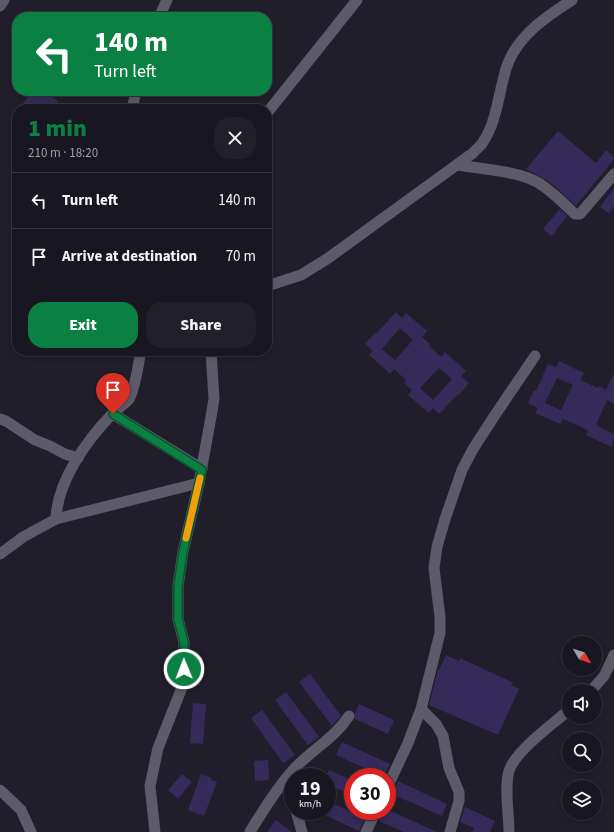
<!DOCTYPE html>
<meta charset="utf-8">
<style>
:root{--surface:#181620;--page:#211f29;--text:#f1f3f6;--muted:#9f9fa5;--line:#36353e;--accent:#0b8043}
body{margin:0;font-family:"Source Sans 3",sans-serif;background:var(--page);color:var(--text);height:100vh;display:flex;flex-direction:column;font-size:15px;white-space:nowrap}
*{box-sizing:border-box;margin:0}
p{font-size:13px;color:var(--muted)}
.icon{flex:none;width:22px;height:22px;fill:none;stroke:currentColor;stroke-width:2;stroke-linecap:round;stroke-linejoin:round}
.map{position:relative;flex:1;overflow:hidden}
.sheet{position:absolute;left:12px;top:104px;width:260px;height:252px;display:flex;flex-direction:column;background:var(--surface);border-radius:16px;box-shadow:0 2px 6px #0003,0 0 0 1px var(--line)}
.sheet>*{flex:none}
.banner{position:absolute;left:12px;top:12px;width:260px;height:84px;border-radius:16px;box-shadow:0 2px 6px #0003,0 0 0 1px var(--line);background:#0b8043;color:#fff;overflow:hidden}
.needle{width:26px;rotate:129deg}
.tools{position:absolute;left:562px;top:636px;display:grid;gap:8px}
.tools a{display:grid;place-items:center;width:40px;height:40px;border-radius:50%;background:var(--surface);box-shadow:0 2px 6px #0003,0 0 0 1px var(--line);font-size:20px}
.speed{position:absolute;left:284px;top:768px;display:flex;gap:8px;font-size:20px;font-weight:700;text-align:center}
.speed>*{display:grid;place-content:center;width:52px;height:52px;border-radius:50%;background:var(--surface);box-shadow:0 2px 6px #0003,0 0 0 1px var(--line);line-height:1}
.speed small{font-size:10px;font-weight:400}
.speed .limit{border:6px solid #d22;background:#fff;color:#111}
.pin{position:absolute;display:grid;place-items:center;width:34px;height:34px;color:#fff;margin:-41px -17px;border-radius:50% 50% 50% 0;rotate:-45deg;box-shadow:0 0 4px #0007}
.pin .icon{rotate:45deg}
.me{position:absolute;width:44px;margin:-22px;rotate:359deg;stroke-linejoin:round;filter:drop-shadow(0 0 3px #0008)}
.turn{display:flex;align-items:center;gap:14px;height:84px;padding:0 16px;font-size:18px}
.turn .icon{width:52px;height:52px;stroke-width:2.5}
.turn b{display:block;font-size:28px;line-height:34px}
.round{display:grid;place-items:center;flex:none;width:42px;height:42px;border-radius:16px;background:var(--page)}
.head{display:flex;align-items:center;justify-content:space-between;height:68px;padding:0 16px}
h1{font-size:24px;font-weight:800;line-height:30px;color:var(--accent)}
.button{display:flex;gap:8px;margin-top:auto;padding:8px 16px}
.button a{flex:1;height:46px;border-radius:16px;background:var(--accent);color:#fff;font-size:16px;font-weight:800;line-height:46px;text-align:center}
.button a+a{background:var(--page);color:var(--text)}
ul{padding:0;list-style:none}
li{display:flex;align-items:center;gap:12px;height:56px;padding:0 16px;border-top:1px solid var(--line)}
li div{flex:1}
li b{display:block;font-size:15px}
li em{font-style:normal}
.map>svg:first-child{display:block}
.building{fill:#352a59;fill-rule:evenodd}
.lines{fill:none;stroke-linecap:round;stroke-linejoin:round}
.minor{stroke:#5d5b69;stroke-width:11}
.tertiary{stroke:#5d5b69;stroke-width:11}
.route-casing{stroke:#07532c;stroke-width:10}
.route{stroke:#0b8043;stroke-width:7}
.slow{stroke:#f59e0b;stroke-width:7}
</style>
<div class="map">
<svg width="614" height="832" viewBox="0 0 614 832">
<rect width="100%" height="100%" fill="#201e2a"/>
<g class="building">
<path d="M 32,91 L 44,91 L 58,101 L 52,109 L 19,109 Z"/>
<path d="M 558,131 L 596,163 L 606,150 L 614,157 L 614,159 L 576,206 L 551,183 L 526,169 Z"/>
<path d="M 614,188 L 614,206 L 609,213 L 600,207 Z"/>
<path d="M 560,209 L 567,216 L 552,236 L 543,229 Z"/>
<path d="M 396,312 L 402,318 L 406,313 L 427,331 L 422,337 L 430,344 L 429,346 L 441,357 L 445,352 L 466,371 L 461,376 L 469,383 L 459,395 L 458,394 L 439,414 L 433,408 L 429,413 L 408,395 L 412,390 L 404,383 L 406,380 L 394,369 L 390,374 L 369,355 L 373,351 L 365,344 L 375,333 L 376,334 ZM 400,328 L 413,340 L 395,360 L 382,349 ZM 439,368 L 452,379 L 433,400 L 420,388 Z"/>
<path d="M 559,361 L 584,373 L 580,380 L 598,388 L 599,386 L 606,390 L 614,373 L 614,404 L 607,400 L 596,425 L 614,434 L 614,440 L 611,447 L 586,435 L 588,430 L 563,419 L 560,424 L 535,413 L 538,408 L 528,403 L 534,390 L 536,391 L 548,364 L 556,367 ZM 557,378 L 573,385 L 561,410 L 545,403 Z"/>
<path d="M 446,655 L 459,661 L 460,658 L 512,682 L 511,685 L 519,689 L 498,735 L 429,705 L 438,669 L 439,670 Z"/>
<path d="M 310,674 L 341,716 L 332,726 L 299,682 Z"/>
<path d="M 286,692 L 319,737 L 308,745 L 275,700 Z"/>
<path d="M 193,703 L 206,704 L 203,744 L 190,743 Z"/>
<path d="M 359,704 L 394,720 L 388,734 L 355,719 L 355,713 Z"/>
<path d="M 262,710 L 295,755 L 283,763 L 251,718 Z"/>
<path d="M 342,742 L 390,764 L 384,777 L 336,755 Z"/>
<path d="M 268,760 L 269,780 L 255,781 L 254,761 Z"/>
<path d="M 329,770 L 353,781 L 353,796 L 327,784 L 327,775 Z"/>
<path d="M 182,774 L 192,782 L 178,799 L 168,790 Z"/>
<path d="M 201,774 L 212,778 L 211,780 L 217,782 L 204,816 L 188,810 Z"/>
<path d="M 398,781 L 447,804 L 442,816 L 392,794 Z"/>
<path d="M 327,801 L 365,818 L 359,831 L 327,816 Z"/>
<path d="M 465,807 L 495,821 L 490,832 L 472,832 L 474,828 L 460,822 Z"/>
<path d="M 384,811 L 391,811 L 437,832 L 404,832 L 379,821 Z"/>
<path d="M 276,820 L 292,832 L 267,832 Z"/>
</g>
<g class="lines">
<g class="minor">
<path d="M 159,17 L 167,0"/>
<path d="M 132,109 L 136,91"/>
<path d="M 267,113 L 357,0"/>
<path d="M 458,165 C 481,169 517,171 537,182 C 551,190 563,203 575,214 L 580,214 L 614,174"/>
<path d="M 267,286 L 301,275 L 327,259 L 473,153 C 476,149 481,146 483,142 C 498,120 499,87 508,63 C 520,34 547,16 572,0"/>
<path d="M 113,414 L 202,469"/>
<path d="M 0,419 L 6,421 L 35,440 L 50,446 L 65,454 L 78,458"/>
<path d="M 56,519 C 57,481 87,440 113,413 C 118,408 125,404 129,399 C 134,391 140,360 140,351"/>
<path d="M 0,554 L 23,537 L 56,519 L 199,483"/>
<path d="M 591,691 L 604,676 L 614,655"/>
<path d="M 421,709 L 436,724 L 443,736 L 449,768 L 459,792 L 459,801 L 450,832"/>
<path d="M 288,777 L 293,797"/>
<path d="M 387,788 L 408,743 L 421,709 L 440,633 L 440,617 L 434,568 L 437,547 L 445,519 L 462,470 L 473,449 L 495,415 L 535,356"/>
<path d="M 0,790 L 21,810 L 31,832"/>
<path d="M 296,811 L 302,832"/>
<path d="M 155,832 L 150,786 L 158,748 L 181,690 L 184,669 L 184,642 L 178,619 L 178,586 L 183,552 L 199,483 L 211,417 L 214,399 L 211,351"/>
<path d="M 250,832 C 263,810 277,788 294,769 C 311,750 335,738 349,716"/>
<path d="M 366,832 L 376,811"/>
<path d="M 509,832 C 509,814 504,788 509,771 C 515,751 553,724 569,710"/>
</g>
<path class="tertiary" d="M 0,6 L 4,0"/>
</g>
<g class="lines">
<defs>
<path id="route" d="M 113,414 L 202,470 L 183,552 L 178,586 L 178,619 L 184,642 L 184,669"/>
</defs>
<use href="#route" class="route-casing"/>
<use href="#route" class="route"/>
<path class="slow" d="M 186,538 L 200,478"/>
</g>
</svg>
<div class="tools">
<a><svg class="needle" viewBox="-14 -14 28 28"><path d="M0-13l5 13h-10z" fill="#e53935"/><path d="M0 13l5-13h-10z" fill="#9f9fa5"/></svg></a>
<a><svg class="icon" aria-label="sound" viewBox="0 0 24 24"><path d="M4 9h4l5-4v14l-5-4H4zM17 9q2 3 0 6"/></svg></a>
<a><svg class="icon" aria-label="search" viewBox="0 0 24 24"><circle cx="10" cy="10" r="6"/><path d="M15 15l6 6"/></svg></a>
<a><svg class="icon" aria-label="layers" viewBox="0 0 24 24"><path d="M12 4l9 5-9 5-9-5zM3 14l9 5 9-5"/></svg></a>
</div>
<div class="speed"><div>19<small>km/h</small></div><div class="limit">30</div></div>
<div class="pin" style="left:113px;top:414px;background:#d93025"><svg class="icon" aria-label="arrive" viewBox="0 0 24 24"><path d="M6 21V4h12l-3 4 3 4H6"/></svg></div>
<svg class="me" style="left:184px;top:669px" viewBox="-20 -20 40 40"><circle r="17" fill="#0b8043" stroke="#fff" stroke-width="3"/><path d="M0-11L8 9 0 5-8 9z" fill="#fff"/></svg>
<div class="banner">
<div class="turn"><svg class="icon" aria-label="left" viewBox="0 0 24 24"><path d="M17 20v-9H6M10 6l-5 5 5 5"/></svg><div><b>140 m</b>Turn left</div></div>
</div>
<section class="sheet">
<div class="head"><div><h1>1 min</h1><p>210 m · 18:20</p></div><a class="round"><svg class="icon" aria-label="close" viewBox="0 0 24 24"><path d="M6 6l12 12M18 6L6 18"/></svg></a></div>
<ul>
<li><svg class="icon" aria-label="left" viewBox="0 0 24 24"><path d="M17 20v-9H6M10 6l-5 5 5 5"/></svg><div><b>Turn left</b></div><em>140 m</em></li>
<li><svg class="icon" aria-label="arrive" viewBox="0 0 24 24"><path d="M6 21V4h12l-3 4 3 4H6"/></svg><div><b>Arrive at destination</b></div><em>70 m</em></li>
</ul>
<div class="button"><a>Exit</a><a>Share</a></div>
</section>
</div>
